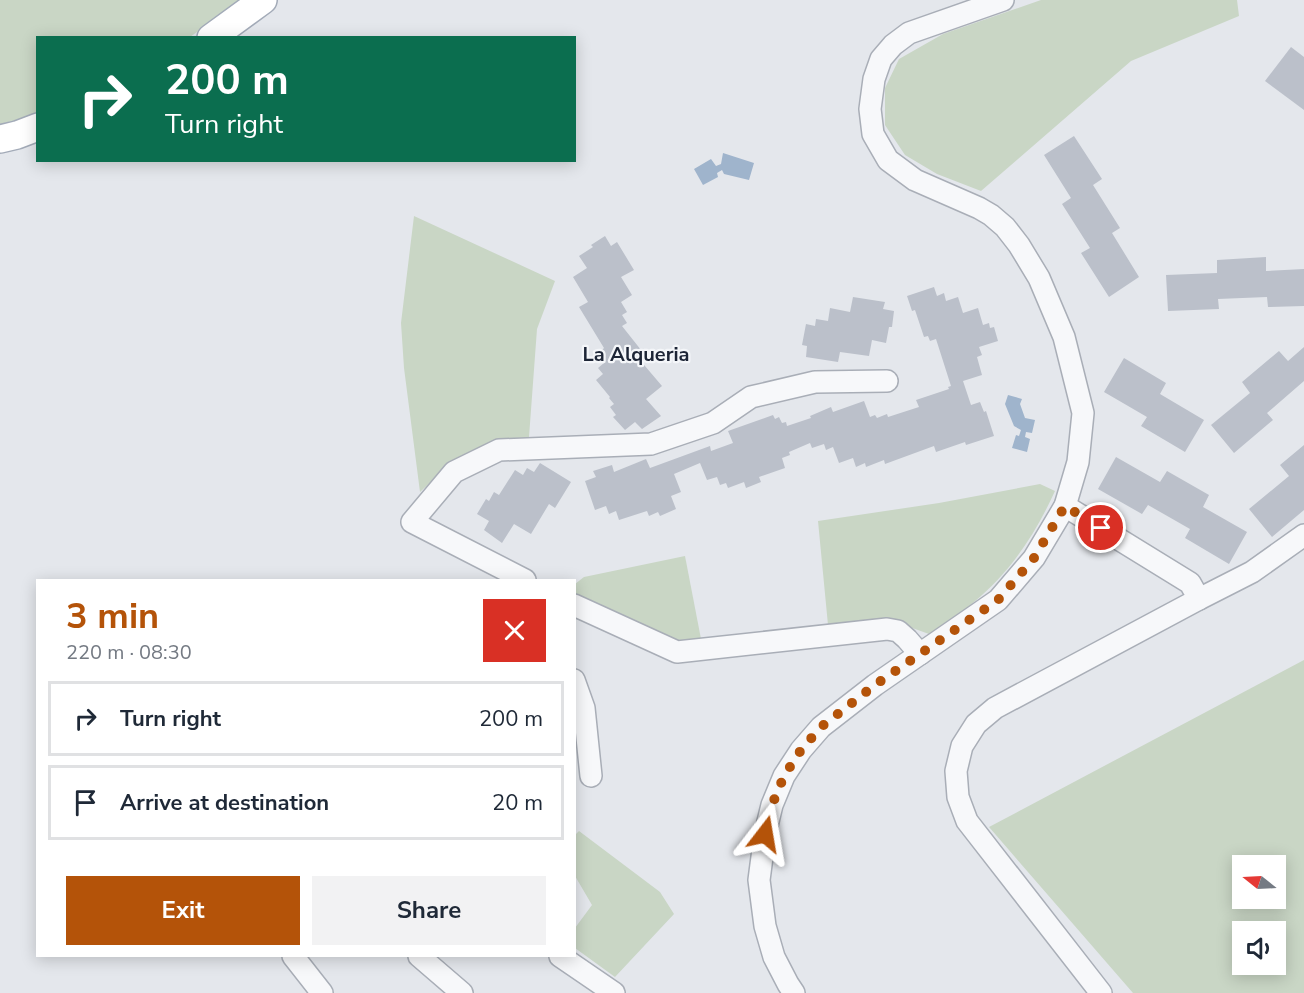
<!DOCTYPE html>
<meta charset="utf-8">
<style>
:root{--surface:#fff;--page:#f2f2f3;--text:#1f2937;--muted:#747a83;--line:#e0e1e3;--accent:#b45309}
body{margin:0;font-family:"Nunito Sans",sans-serif;background:var(--page);color:var(--text);height:100vh;display:flex;flex-direction:column;font-size:22px;white-space:nowrap}
*{box-sizing:border-box;margin:0}
p{font-size:20px;color:var(--muted)}
.icon{flex:none;width:33px;height:33px;fill:none;stroke:currentColor;stroke-width:2;stroke-linecap:round;stroke-linejoin:round}
.map{position:relative;flex:1;overflow:hidden}
.side{position:absolute;left:36px;top:579px;width:540px;height:378px;display:flex;flex-direction:column;background:var(--surface);border-radius:0px;box-shadow:0 3px 15px #0003}
.side>*{flex:none}
.hud{position:absolute;left:36px;top:36px;width:540px;height:126px;border-radius:0px;box-shadow:0 3px 15px #0003;background:#0b6e4f;color:#fff;overflow:hidden}
.needle{width:39px;rotate:288deg}
.controls{position:absolute;left:1232px;top:855px;display:grid;gap:12px}
.controls a{display:grid;place-items:center;width:54px;height:54px;border-radius:0px;background:var(--surface);box-shadow:0 3px 15px #0003;font-size:30px}
.pin{position:absolute;display:grid;place-items:center;width:51px;height:51px;color:#fff;margin:-26px;border:3px solid #fff;border-radius:50%;box-shadow:0 2px 6px #0007}
.me{position:absolute;width:66px;margin:-33px;rotate:14deg;stroke-linejoin:round;filter:drop-shadow(0 0 4px #0008)}
.turn{display:flex;align-items:center;gap:21px;height:126px;padding:0 30px;font-size:27px}
.turn .icon{width:78px;height:78px;stroke-width:2.5}
.turn b{display:block;font-size:42px;line-height:51px}
.round{display:grid;place-items:center;flex:none;width:63px;height:63px;border-radius:0px;background:var(--page)}
.head{display:flex;align-items:center;justify-content:space-between;height:102px;padding:0 30px}
h1{font-size:36px;font-weight:700;line-height:45px;color:var(--accent)}
.primary-button{display:flex;gap:12px;margin-top:auto;padding:12px 30px}
.primary-button a{flex:1;height:69px;border-radius:0px;background:var(--accent);color:#fff;font-size:24px;font-weight:700;line-height:69px;text-align:center}
.primary-button a+a{background:var(--page);color:var(--text)}
ul{padding:0;list-style:none}
li{display:flex;align-items:center;gap:18px;height:75px;margin:0 12px 9px;padding:0 18px;border:3px solid var(--line);border-radius:0px}
li div{flex:1}
li b{display:block;font-size:22px}
li em{font-style:normal}
.map>svg:first-child{display:block}
.green{fill:#c9d6c5;fill-rule:evenodd}
.water{fill:#9fb4cc}
.building{fill:#bbc0ca}
.lines{fill:none;stroke-linecap:round;stroke-linejoin:round}
.minor-casing{stroke:#a9aeb7;stroke-width:24}
.major-casing{stroke:#a3abb8;stroke-width:30}
.minor{stroke:#f7f8fa;stroke-width:21}
.major{stroke:#fff;stroke-width:27}
.route{stroke:#b45309;stroke-width:10;stroke-dasharray:0 18}
.labels{text-anchor:middle;stroke-width:4.5;stroke-linejoin:round;paint-order:stroke}
.neighbourhood-label{font-size:20px;font-weight:bold;fill:#1d2536;stroke:#f4f6f9}
</style>
<div class="map">
<svg width="1304" height="993" viewBox="0 0 1304 993">
<rect width="100%" height="100%" fill="#e4e7ec"/>
<g class="green">
<path d="M 0,0 L 242,0 L 190,37 L 38,38 L 37,115 L 0,124 Z"/>
<path d="M 1041,0 L 1237,0 L 1239,16 L 1131,61 L 981,191 L 937,174 L 905,155 L 885,125 L 885,88 L 899,59 L 943,34 Z"/>
<path d="M 414,216 L 555,281 L 537,329 L 529,437 L 484,445 L 451,463 L 420,492 L 404,368 L 401,323 Z"/>
<path d="M 1040,484 L 1055,491 C 1036,533 1010,573 974,602 C 960,614 944,624 929,634 L 890,620 L 828,625 L 818,521 L 939,503 Z"/>
<path d="M 685,556 L 701,639 L 684,643 L 672,641 L 575,594 L 575,584 L 584,577 Z"/>
<path d="M 1304,660 L 1304,993 L 1133,993 L 989,827 ZM 1242,866 L 1275,866 L 1275,898 L 1242,898 ZM 1242,932 L 1275,932 L 1275,964 L 1242,964 Z"/>
<path d="M 579,831 L 660,892 L 674,914 L 615,977 L 575,948 L 575,928 L 592,905 L 575,876 L 575,835 Z"/>
</g>
<g class="water">
<path d="M 723,153 L 754,163 L 749,180 L 724,174 L 722,170 L 717,173 L 718,177 L 703,185 L 694,169 L 711,159 L 716,166 L 721,164 Z"/>
<path d="M 1008,395 L 1022,399 L 1020,404 L 1025,418 L 1035,420 L 1032,433 L 1026,432 L 1025,437 L 1030,439 L 1027,452 L 1012,448 L 1016,435 L 1019,436 L 1021,430 L 1014,426 L 1005,404 Z"/>
</g>
<g class="building">
<path d="M 1291,47 L 1304,57 L 1304,110 L 1265,81 Z"/>
<path d="M 1074,136 L 1102,179 L 1093,185 L 1120,228 L 1112,233 L 1139,277 L 1109,297 L 1081,253 L 1090,248 L 1062,204 L 1071,198 L 1044,155 Z"/>
<path d="M 605,236 L 611,246 L 617,242 L 634,270 L 621,277 L 632,295 L 621,302 L 627,312 L 622,315 L 627,323 L 622,326 L 645,355 L 639,359 L 662,386 L 646,399 L 661,416 L 642,429 L 635,422 L 625,430 L 613,417 L 616,415 L 610,407 L 614,404 L 609,398 L 610,397 L 596,380 L 603,374 L 598,368 L 604,363 L 597,355 L 604,348 L 579,307 L 588,302 L 573,277 L 587,268 L 579,256 L 593,247 L 591,245 Z"/>
<path d="M 1266,257 L 1266,271 L 1304,269 L 1304,306 L 1268,307 L 1267,297 L 1218,299 L 1219,309 L 1168,311 L 1166,275 L 1217,273 L 1217,260 Z"/>
<path d="M 934,287 L 937,296 L 944,293 L 946,301 L 958,297 L 963,313 L 978,308 L 983,325 L 989,323 L 990,328 L 994,327 L 998,341 L 979,347 L 982,355 L 977,357 L 982,375 L 963,381 L 971,405 L 980,402 L 984,412 L 986,411 L 994,436 L 966,445 L 965,442 L 936,452 L 934,446 L 885,464 L 884,460 L 866,467 L 865,463 L 856,467 L 853,458 L 839,463 L 833,447 L 826,450 L 824,444 L 812,448 L 810,443 L 789,452 L 790,455 L 782,458 L 785,468 L 759,477 L 761,482 L 746,488 L 744,482 L 728,488 L 726,483 L 720,485 L 717,477 L 707,480 L 700,463 L 674,474 L 681,492 L 671,496 L 676,509 L 660,516 L 658,512 L 649,516 L 647,511 L 619,520 L 616,511 L 609,514 L 606,506 L 595,510 L 585,481 L 596,477 L 593,471 L 612,465 L 614,472 L 646,459 L 650,468 L 710,446 L 711,451 L 733,443 L 728,431 L 773,415 L 775,419 L 779,417 L 782,423 L 786,422 L 787,426 L 811,418 L 810,416 L 831,407 L 833,412 L 864,401 L 870,417 L 875,415 L 877,418 L 887,414 L 888,417 L 919,407 L 916,400 L 949,389 L 948,387 L 951,386 L 936,339 L 930,341 L 928,336 L 924,337 L 915,310 L 912,311 L 907,296 Z"/>
<path d="M 853,297 L 885,302 L 883,309 L 894,311 L 892,327 L 889,327 L 886,343 L 872,340 L 869,356 L 840,352 L 838,362 L 806,357 L 807,346 L 802,345 L 806,324 L 815,326 L 816,319 L 828,321 L 830,308 L 850,312 Z"/>
<path d="M 1304,347 L 1304,381 L 1267,413 L 1273,420 L 1234,453 L 1211,425 L 1250,393 L 1242,382 L 1279,351 L 1288,361 Z"/>
<path d="M 1124,358 L 1166,383 L 1160,394 L 1204,420 L 1185,452 L 1141,426 L 1147,417 L 1104,392 Z"/>
<path d="M 1304,445 L 1304,510 L 1272,537 L 1249,509 L 1289,476 L 1280,465 Z"/>
<path d="M 1116,457 L 1160,482 L 1167,471 L 1209,495 L 1203,507 L 1247,532 L 1229,564 L 1185,538 L 1190,529 L 1148,505 L 1142,514 L 1098,489 Z"/>
<path d="M 540,463 L 571,482 L 555,508 L 549,504 L 531,534 L 514,524 L 502,543 L 484,530 L 489,521 L 477,514 L 486,499 L 489,501 L 494,492 L 499,495 L 515,470 L 523,475 L 527,468 L 534,472 Z"/>
</g>
<g class="lines">
<defs>
<g id="minor">
<path d="M 1065,506 L 1190,583 L 1199,599 L 995,708 L 976,724 L 962,746 L 956,771 L 958,797 L 967,821 L 1101,993"/>
<path d="M 525,580 L 412,522 L 454,472 L 499,450 L 651,444 L 713,423 L 751,397 L 815,382 L 887,381"/>
<path d="M 1199,599 L 1252,572 L 1304,535"/>
<path d="M 574,605 L 677,652 L 887,629 L 898,631 L 907,639 L 920,654"/>
<path d="M 574,680 L 584,708 L 591,776"/>
<path d="M 293,956 L 322,993"/>
<path d="M 419,956 L 462,993"/>
<path d="M 560,956 L 614,993"/>
<path d="M 794,993 L 788,984 L 774,957 L 765,926 L 759,880 L 765,834 L 772,805 L 784,776 L 801,750 L 821,727 L 875,685 L 998,600 L 1034,558 L 1065,506 L 1078,462 L 1083,413 L 1064,337 L 1039,278 L 1019,245 L 1005,227 L 991,215 L 979,208 L 915,180 L 888,160 L 873,134 L 870,109 L 874,79 L 881,59 L 893,45 L 909,33 L 1003,0"/>
</g>
<g id="major">
<path d="M 211,38 L 263,0"/>
<path d="M 0,139 L 17,135 L 38,127"/>
</g>
</defs>
<use href="#minor" class="minor-casing"/>
<use href="#major" class="major-casing"/>
<use href="#minor" class="minor"/>
<use href="#major" class="major"/>
</g>
<g class="lines">
<path class="route" d="M 765,834 L 772,805 L 784,776 L 801,750 L 821,727 L 875,685 L 998,600 L 1034,558 L 1065,506 L 1101,528"/>
</g>
<g class="labels">
<g class="neighbourhood-label">
<text x="636" y="361">La Alqueria</text>
</g>
</g>
</svg>
<div class="controls">
<a><svg class="needle" viewBox="-14 -14 28 28"><path d="M0-13l5 13h-10z" fill="#e53935"/><path d="M0 13l5-13h-10z" fill="#747a83"/></svg></a>
<a><svg class="icon" aria-label="sound" viewBox="0 0 24 24"><path d="M4 9h4l5-4v14l-5-4H4zM17 9q2 3 0 6"/></svg></a>
</div>
<div class="pin" style="left:1101px;top:528px;background:#d93025"><svg class="icon" aria-label="arrive" viewBox="0 0 24 24"><path d="M6 21V4h12l-3 4 3 4H6"/></svg></div>
<svg class="me" style="left:765px;top:834px" viewBox="-20 -20 40 40"><path d="M0-17L14 15 0 8-14 15z" fill="#b45309" stroke="#fff" stroke-width="4"/></svg>
<div class="hud">
<div class="turn"><svg class="icon" aria-label="right" viewBox="0 0 24 24"><path d="M7 20v-9h11M14 6l5 5-5 5"/></svg><div><b>200 m</b>Turn right</div></div>
</div>
<section class="side">
<div class="head"><div><h1>3 min</h1><p>220 m · 08:30</p></div><a class="round" style="background:#d93025;color:#fff"><svg class="icon" aria-label="close" viewBox="0 0 24 24"><path d="M6 6l12 12M18 6L6 18"/></svg></a></div>
<ul>
<li><svg class="icon" aria-label="right" viewBox="0 0 24 24"><path d="M7 20v-9h11M14 6l5 5-5 5"/></svg><div><b>Turn right</b></div><em>200 m</em></li>
<li><svg class="icon" aria-label="arrive" viewBox="0 0 24 24"><path d="M6 21V4h12l-3 4 3 4H6"/></svg><div><b>Arrive at destination</b></div><em>20 m</em></li>
</ul>
<div class="primary-button"><a>Exit</a><a>Share</a></div>
</section>
</div>
